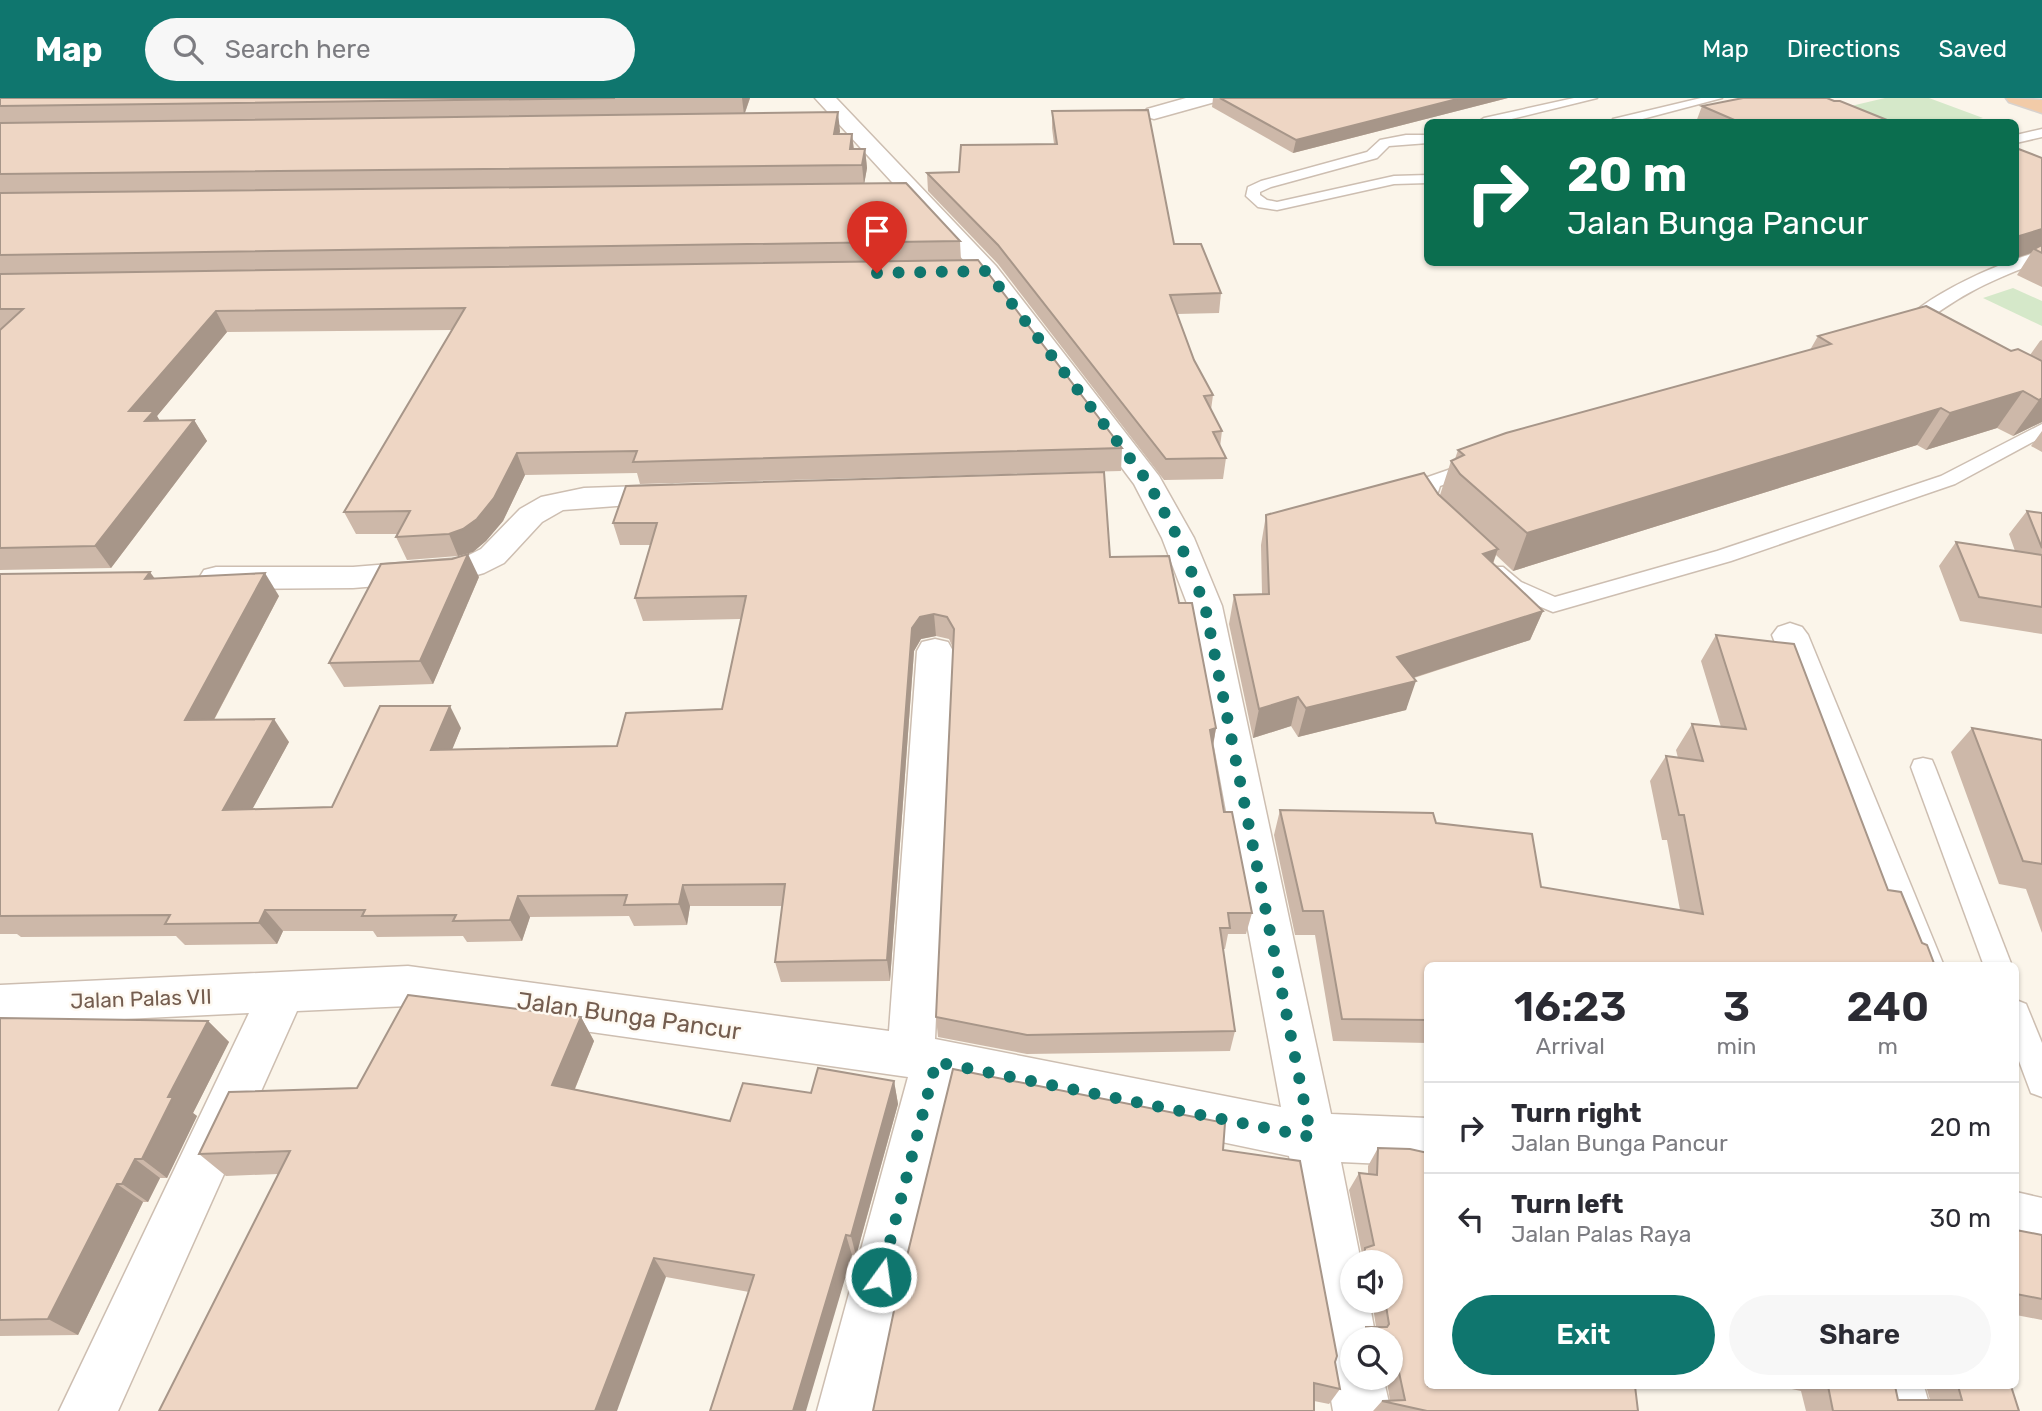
<!DOCTYPE html>
<style>
:root{--surface:#fff;--page:#f7f7f7;--text:#2b2b33;--muted:#7c7c81;--line:#e1e1e2;--accent:#0f766e}
body{margin:0;font-family:Rubik,sans-serif;background:var(--page);color:var(--text);height:100vh;display:flex;flex-direction:column;font-size:26px;white-space:nowrap}
*{box-sizing:border-box;margin:0}
p{font-size:23px;color:var(--muted)}
.icon{flex:none;width:38px;height:38px;fill:none;stroke:currentColor;stroke-width:2;stroke-linecap:round;stroke-linejoin:round}
.map{position:relative;flex:1;overflow:hidden}
.details{position:absolute;left:1424px;top:864px;width:595px;height:427px;display:flex;flex-direction:column;background:var(--surface);border-radius:10px;box-shadow:0 2px 5px #0004}
.details>*{flex:none}
.top-card{position:absolute;left:1424px;top:21px;width:595px;height:147px;border-radius:10px;box-shadow:0 2px 5px #0004;background:#0b6e4f;color:#fff;overflow:hidden}
.controls{position:absolute;left:1340px;top:1152px;display:grid;gap:14px}
.controls a{display:grid;place-items:center;width:63px;height:63px;border-radius:50%;background:var(--surface);box-shadow:0 2px 5px #0004;font-size:35px}
.pin{position:absolute;display:grid;place-items:center;width:60px;height:60px;color:#fff;margin:-72px -30px;border-radius:50% 50% 50% 0;rotate:-45deg;box-shadow:0 0 7px #0007}
.pin .icon{rotate:45deg}
.me{position:absolute;width:77px;margin:-38px;rotate:14deg;stroke-linejoin:round;filter:drop-shadow(0 0 5px #0008)}
.turn{display:flex;align-items:center;gap:24px;height:147px;padding:0 28px;font-size:32px}
.turn .icon{width:91px;height:91px;stroke-width:2.5}
.turn b{display:block;font-size:49px;line-height:60px}
.eta{display:flex;justify-content:space-evenly;align-items:center;height:119px;text-align:center}
.eta b{font-size:42px;font-weight:600;line-height:49px}
.button{display:flex;gap:14px;margin-top:auto;padding:14px 28px}
.button a{flex:1;height:80px;border-radius:42px;background:var(--accent);color:#fff;font-size:28px;font-weight:600;line-height:80px;text-align:center}
.button a+a{background:var(--page);color:var(--text)}
ul{padding:0;list-style:none}
li{display:flex;align-items:center;gap:21px;height:91px;padding:0 28px;border-top:2px solid var(--line)}
li div{flex:1}
li b{display:block;font-size:26px}
li em{font-style:normal}
header{display:flex;align-items:center;gap:42px;box-sizing:border-box;height:98px;padding:0 35px;background:var(--accent);color:#fff}
header strong{font-size:33px}
nav{display:flex;gap:38px;margin-inline-start:auto;font-size:24px}
.search{width:490px;height:63px;background:var(--page);display:flex;align-items:center;gap:18px;box-sizing:border-box;padding:0 24px;border-radius:38px;color:var(--muted);font-size:26px}
.map>svg:first-child{display:block}
.green{fill:#d5e8c9}
.lines{fill:none;stroke-linecap:round;stroke-linejoin:round}
.service-casing{stroke:#cdbeb1;stroke-width:3}
.minor-casing{stroke:#cdbeb1;stroke-width:3}
.trunk-casing{stroke:#d8d2ce;stroke-width:3}
.service{fill:#fff;fill-rule:evenodd}
.minor{fill:#fff;fill-rule:evenodd}
.trunk{fill:#f2cba8;fill-rule:evenodd}
.wall{fill:#cdb8a9}
.shaded-wall{fill:#a79689}
.building{fill:#eed6c4;stroke:#a79689;stroke-width:2}
.route{stroke:#0f766e;stroke-width:12;stroke-dasharray:0 21.6}
.labels{text-anchor:middle;stroke-width:5;stroke-linejoin:round;paint-order:stroke}
.street-label{font-size:21px;fill:#745d4f;stroke:#fef9f1}
.near-street-label{font-size:24px;fill:#745d4f;stroke:#fef9f1}
</style>
<header>
<strong>Map</strong>
<div class="search"><svg class="icon" aria-label="search" viewBox="0 0 24 24"><circle cx="10" cy="10" r="6"/><path d="M15 15l6 6"/></svg>Search here</div>
<nav><a>Map</a><a>Directions</a><a>Saved</a></nav>
</header>
<div class="map">
<svg width="2042" height="1313" viewBox="0 0 2042 1313">
<rect width="100%" height="100%" fill="#fbf5ea"/>
<g class="green">
<path d="M 1885,0 L 1929,0 L 1983,20 L 1966,24 L 1865,24 L 1834,12 Z"/>
<path d="M 2013,190 L 2042,203 L 2042,228 L 1983,200 Z"/>
</g>
<g class="lines">
<defs>
<g id="service">
<path d="M 1574,0 L 1597,0 L 1499,24 L 1478,24 L 1484,20 Z"/>
<path d="M 1701,0 L 1722,0 L 1631,24 L 1612,24 L 1613,21 Z"/>
<path d="M 2042,31 L 2042,39 L 2016,45 L 2016,37 Z"/>
<path d="M 1406,37 L 1428,37 L 1428,45 L 1389,48 L 1377,60 L 1271,89 L 1260,94 L 1260,97 L 1267,102 L 1277,104 L 1394,78 L 1428,77 L 1428,85 L 1394,86 L 1277,112 L 1258,109 L 1246,98 L 1248,89 L 1261,83 L 1367,54 L 1380,42 Z"/>
<path d="M 2042,153 L 2042,163 C 1988,183 1956,198 1911,235 L 1905,236 L 1897,231 C 1923,197 2003,163 2042,153 Z"/>
<path d="M 2042,326 L 2042,339 L 1955,386 L 1731,463 L 1553,514 L 1505,494 L 1485,474 L 1489,469 L 1503,469 L 1521,484 L 1555,499 L 1717,453 L 1941,378 Z"/>
<path d="M 1477,362 L 1487,368 L 1484,372 L 1440,388 L 1436,400 L 1445,415 L 1442,419 L 1428,419 L 1416,400 L 1425,380 Z"/>
<path d="M 1923,660 L 1932,662 L 1935,669 L 2012,868 L 1984,868 L 1911,669 L 1914,662 Z"/>
<path d="M 2016,902 L 2026,906 L 2042,945 L 2042,999 L 2031,995 L 2016,955 Z"/>
</g>
<g id="minor">
<path d="M 815,0 L 836,0 L 996,168 L 1159,378 L 1194,440 L 1222,508 L 1331,1016 L 1428,1020 L 1428,1068 L 1341,1064 L 1361,1164 L 1353,1164 L 1353,1202 L 1369,1202 L 1376,1241 L 1353,1241 L 1353,1279 L 1383,1279 L 1391,1313 L 1333,1313 L 1327,1279 L 1329,1274 L 1289,1058 L 954,988 L 875,1313 L 817,1313 L 908,979 L 408,908 L 297,913 L 118,1313 L 59,1313 L 249,915 L 0,927 L 0,887 L 408,868 L 889,933 L 917,553 L 922,544 L 935,541 L 948,544 L 953,553 L 935,941 L 1281,1009 L 1188,508 L 1162,440 L 1134,386 L 978,178 Z"/>
<path d="M 1186,0 L 1218,0 L 1215,4 L 1154,21 L 1147,19 L 1144,15 L 1147,11 Z"/>
<path d="M 672,387 L 683,389 L 687,396 L 683,403 L 563,412 L 542,424 L 504,465 L 484,475 L 463,481 L 353,490 L 216,491 L 204,488 L 199,480 L 204,472 L 216,469 L 353,469 L 463,460 L 481,451 L 520,411 L 541,399 L 584,390 Z"/>
<path d="M 1790,525 L 1802,529 L 1808,537 L 1944,868 L 1900,868 L 1772,537 L 1778,529 Z"/>
<path d="M 2016,1094 L 2042,1100 L 2042,1152 L 2016,1146 Z"/>
<path d="M 1868,1288 L 1924,1288 L 1931,1313 L 1873,1313 Z"/>
</g>
<path id="trunk" d="M 2006,0 L 2042,2 L 2042,15 L 2009,4 Z"/>
</defs>
<use href="#service" class="service-casing"/>
<use href="#minor" class="minor-casing"/>
<use href="#trunk" class="trunk-casing"/>
<use href="#service" class="service"/>
<use href="#minor" class="minor"/>
<use href="#trunk" class="trunk"/>
</g>
<g class="wall">
<path d="M 0,0 L 750,0 L 745,15 L 840,33 L 839,36 L 852,36 L 854,51 L 865,51 L 867,70 L 864,86 L 960,143 L 961,162 L 1122,350 L 1121,373 L 640,386 L 637,375 L 525,377 L 503,423 L 486,443 L 473,454 L 458,458 L 407,462 L 396,439 L 398,436 L 356,436 L 344,414 L 453,232 L 227,234 L 157,318 L 159,322 L 194,322 L 207,343 L 111,470 L 0,472 Z"/>
<path d="M 1213,0 L 1508,0 L 1293,55 L 1212,9 Z"/>
<path d="M 1834,3 L 1892,24 L 1696,24 L 1702,8 Z"/>
<path d="M 1052,13 L 1174,146 L 1221,195 L 1219,215 L 1177,216 L 1194,262 L 1213,297 L 1211,312 L 1222,333 L 1220,349 L 1226,360 L 1223,381 L 1164,382 L 998,166 L 928,93 L 927,75 L 959,74 L 1054,46 L 1052,30 Z"/>
<path d="M 2016,50 L 2042,60 L 2042,189 L 2017,177 L 2031,155 L 2016,160 Z"/>
<path d="M 1818,238 L 2011,253 L 2030,257 L 2040,243 L 2042,242 L 2042,324 L 2013,338 L 1997,330 L 1926,352 L 1917,347 L 1513,473 L 1496,457 L 1493,466 L 1543,513 L 1530,542 L 1414,580 L 1406,612 L 1298,639 L 1291,628 L 1253,640 L 1229,526 L 1234,497 L 1262,496 L 1261,447 L 1266,417 L 1440,397 L 1451,363 L 1455,361 L 1458,352 L 1810,252 Z"/>
<path d="M 2042,333 L 2042,354 L 2031,348 Z"/>
<path d="M 626,388 L 1110,459 L 1179,505 L 1216,630 L 1213,649 L 1224,714 L 1252,815 L 1246,836 L 1228,836 L 1225,851 L 1223,851 L 1235,933 L 1230,953 L 1027,956 L 938,939 L 936,919 L 953,550 L 949,541 L 936,538 L 921,541 L 914,553 L 890,883 L 781,884 L 775,864 L 782,808 L 690,808 L 687,827 L 634,828 L 629,818 L 530,819 L 522,843 L 467,844 L 463,838 L 377,839 L 373,833 L 283,833 L 277,846 L 185,847 L 176,838 L 21,839 L 17,836 L 0,836 L 0,476 L 155,481 L 279,498 L 214,622 L 289,644 L 252,711 L 332,709 L 461,630 L 452,651 L 617,648 L 722,611 L 741,521 L 643,523 L 635,500 L 651,447 L 620,447 L 613,425 Z"/>
<path d="M 2027,413 L 2042,415 L 2042,536 L 1960,523 L 1939,468 L 1956,444 L 2015,453 L 2009,436 Z"/>
<path d="M 479,479 L 433,586 L 344,589 L 329,565 Z"/>
<path d="M 1716,537 L 1888,792 L 1922,845 L 1428,868 L 1428,945 L 1333,943 L 1315,837 L 1295,837 L 1274,737 L 1280,712 L 1436,725 L 1541,789 L 1680,812 L 1667,742 L 1662,742 L 1650,683 L 1666,658 L 1678,660 L 1676,652 L 1692,626 L 1721,629 L 1701,563 Z"/>
<path d="M 1972,630 L 2042,642 L 2042,835 L 2026,791 L 1999,786 L 1951,654 Z"/>
<path d="M 581,919 L 594,943 L 575,991 L 730,1023 L 811,995 L 894,983 L 898,1006 L 856,1158 L 852,1157 L 749,1194 L 666,1179 L 278,1076 L 226,1078 L 199,1056 L 357,990 Z"/>
<path d="M 0,920 L 208,923 L 229,944 L 193,1015 L 197,1018 L 167,1080 L 160,1080 L 148,1104 L 143,1104 L 78,1237 L 0,1238 Z"/>
<path d="M 1378,1050 L 1638,1313 L 1373,1313 L 1382,1303 L 1390,1302 L 1386,1279 L 1391,1279 L 1391,1241 L 1358,1241 L 1366,1229 L 1376,1229 L 1372,1202 L 1391,1202 L 1391,1164 L 1357,1164 L 1362,1156 L 1349,1092 L 1359,1075 L 1368,1076 L 1368,1068 Z"/>
<path d="M 1223,1052 L 1335,1264 L 1340,1291 L 1329,1306 L 1314,1303 Z"/>
<path d="M 2016,1132 L 2042,1137 L 2042,1222 L 2016,1217 Z"/>
<path d="M 1778,1288 L 1895,1288 L 1898,1302 L 1930,1302 L 1926,1288 L 2011,1288 L 2019,1313 L 1806,1313 L 1801,1293 Z"/>
</g>
<g class="shaded-wall">
<path d="M 742,0 L 750,0 L 744,17 Z"/>
<path d="M 1461,0 L 1508,0 L 1293,55 L 1296,42 Z"/>
<path d="M 838,14 L 840,33 L 836,55 L 834,36 Z"/>
<path d="M 852,36 L 854,55 L 850,51 Z"/>
<path d="M 865,51 L 867,70 L 864,87 L 862,67 Z"/>
<path d="M 2042,131 L 2042,151 L 2034,151 L 2031,155 L 2016,160 L 2016,139 Z"/>
<path d="M 216,213 L 227,234 L 157,318 L 167,335 L 129,313 Z"/>
<path d="M 2023,293 L 1997,330 L 1926,352 L 1950,315 Z"/>
<path d="M 2042,300 L 2042,324 L 2013,338 L 2039,302 Z"/>
<path d="M 1941,310 L 1917,347 L 1513,473 L 1527,435 Z"/>
<path d="M 194,322 L 207,343 L 111,470 L 95,448 Z"/>
<path d="M 517,355 L 525,377 L 503,423 L 486,443 L 473,454 L 458,458 L 449,436 Z"/>
<path d="M 1498,451 L 1487,481 L 1483,456 Z"/>
<path d="M 468,456 L 479,479 L 433,586 L 420,563 Z"/>
<path d="M 150,474 L 166,496 L 145,481 Z"/>
<path d="M 265,475 L 279,498 L 202,644 L 185,622 Z"/>
<path d="M 1543,513 L 1530,542 L 1387,588 L 1397,559 Z"/>
<path d="M 934,516 L 936,538 L 921,541 L 914,553 L 890,883 L 887,862 L 912,530 L 920,519 Z"/>
<path d="M 1416,583 L 1406,612 L 1298,639 L 1306,610 Z"/>
<path d="M 1298,599 L 1291,628 L 1253,640 L 1259,611 Z"/>
<path d="M 450,608 L 461,630 L 443,674 L 431,652 Z"/>
<path d="M 274,621 L 289,644 L 240,734 L 223,712 Z"/>
<path d="M 1216,630 L 1212,652 L 1210,632 Z"/>
<path d="M 683,787 L 690,808 L 687,827 L 679,806 Z"/>
<path d="M 518,798 L 530,819 L 522,843 L 510,822 Z"/>
<path d="M 265,812 L 283,833 L 277,846 L 259,825 Z"/>
<path d="M 581,919 L 594,943 L 567,1010 L 552,987 Z"/>
<path d="M 208,923 L 229,944 L 193,1015 L 197,1018 L 167,1080 L 142,1061 L 168,999 Z"/>
<path d="M 894,983 L 898,1006 L 856,1158 L 851,1138 Z"/>
<path d="M 135,1061 L 160,1080 L 148,1104 L 122,1086 Z"/>
<path d="M 117,1086 L 143,1104 L 78,1237 L 48,1221 Z"/>
<path d="M 846,1137 L 852,1157 L 806,1313 L 793,1313 Z"/>
<path d="M 654,1160 L 666,1179 L 617,1313 L 595,1313 Z"/>
</g>
<g class="building">
<path d="M 0,0 L 615,0 L 0,8 Z"/>
<path d="M 1220,0 L 1461,0 L 1296,42 Z"/>
<path d="M 1743,0 L 1827,0 L 1834,3 L 1840,3 L 1892,24 L 1739,24 L 1702,8 Z"/>
<path d="M 1148,12 L 1174,146 L 1201,146 L 1221,195 L 1170,197 L 1194,262 L 1213,297 L 1204,298 L 1222,333 L 1213,334 L 1226,360 L 1166,361 L 998,147 L 927,75 L 959,74 L 961,47 L 1057,46 L 1052,13 Z"/>
<path d="M 838,14 L 834,36 L 852,36 L 850,51 L 865,51 L 862,67 L 0,76 L 0,25 Z"/>
<path d="M 2016,50 L 2042,60 L 2042,131 L 2016,139 Z"/>
<path d="M 906,85 L 960,143 L 0,157 L 0,95 Z"/>
<path d="M 2042,147 L 2042,155 L 2034,151 Z"/>
<path d="M 978,162 L 1122,350 L 633,364 L 637,353 L 517,355 L 494,400 L 477,421 L 463,431 L 449,436 L 396,439 L 410,413 L 344,414 L 465,210 L 216,213 L 129,313 L 154,313 L 145,323 L 194,322 L 95,448 L 0,450 L 0,232 L 23,211 L 0,211 L 0,176 Z"/>
<path d="M 1926,208 L 2011,253 L 2018,251 L 2042,263 L 2042,300 L 2039,302 L 2023,293 L 1950,315 L 1941,310 L 1527,435 L 1460,376 L 1451,363 L 1464,357 L 1458,352 L 1506,335 L 1831,246 L 1818,238 Z"/>
<path d="M 1104,374 L 1110,459 L 1169,458 L 1179,505 L 1192,505 L 1216,630 L 1210,632 L 1224,714 L 1232,714 L 1252,815 L 1228,815 L 1230,830 L 1220,830 L 1235,933 L 1027,937 L 936,919 L 954,531 L 947,519 L 934,516 L 920,519 L 912,530 L 887,862 L 775,864 L 785,786 L 683,787 L 679,806 L 624,807 L 627,797 L 518,798 L 510,822 L 453,823 L 456,817 L 362,818 L 365,812 L 265,812 L 259,825 L 165,826 L 170,817 L 0,818 L 0,476 L 150,474 L 145,481 L 265,475 L 185,622 L 274,621 L 223,712 L 332,709 L 380,608 L 450,608 L 431,652 L 617,648 L 626,615 L 722,611 L 746,498 L 635,500 L 657,425 L 613,425 L 626,388 Z"/>
<path d="M 1424,375 L 1438,396 L 1498,451 L 1483,456 L 1543,513 L 1397,559 L 1416,583 L 1306,610 L 1298,599 L 1259,611 L 1234,497 L 1269,496 L 1266,417 Z"/>
<path d="M 2027,413 L 2042,415 L 2042,450 Z"/>
<path d="M 1956,444 L 2042,457 L 2042,509 L 1979,499 Z"/>
<path d="M 468,456 L 420,563 L 329,565 L 381,466 L 452,461 Z"/>
<path d="M 1716,537 L 1794,546 L 1888,792 L 1901,794 L 1922,845 L 1927,847 L 1935,868 L 1428,868 L 1428,922 L 1342,921 L 1323,813 L 1303,813 L 1280,712 L 1433,715 L 1436,725 L 1532,736 L 1541,789 L 1703,816 L 1684,717 L 1679,717 L 1666,658 L 1703,663 L 1692,626 L 1746,631 Z"/>
<path d="M 1972,630 L 2042,642 L 2042,766 L 2023,763 Z"/>
<path d="M 408,897 L 581,919 L 552,987 L 730,1023 L 743,985 L 811,995 L 818,970 L 894,983 L 851,1138 L 846,1137 L 793,1313 L 710,1313 L 754,1177 L 654,1160 L 595,1313 L 159,1313 L 290,1053 L 199,1056 L 229,994 L 357,990 Z"/>
<path d="M 0,920 L 208,923 L 168,999 L 173,999 L 142,1061 L 135,1061 L 122,1086 L 117,1086 L 48,1221 L 0,1222 Z"/>
<path d="M 953,971 L 1225,1025 L 1223,1052 L 1300,1063 L 1337,1258 L 1335,1264 L 1340,1291 L 1314,1285 L 1314,1313 L 873,1313 L 896,1203 Z"/>
<path d="M 1378,1050 L 1410,1051 L 1428,1055 L 1428,1288 L 1635,1288 L 1638,1313 L 1427,1313 L 1382,1303 L 1405,1302 L 1397,1265 L 1391,1264 L 1391,1241 L 1366,1241 L 1366,1229 L 1387,1229 L 1389,1226 L 1385,1202 L 1391,1202 L 1391,1164 L 1365,1164 L 1365,1150 L 1374,1147 L 1359,1075 L 1377,1077 Z"/>
<path d="M 2016,1132 L 2042,1137 L 2042,1201 L 2016,1196 Z"/>
<path d="M 1828,1288 L 1895,1288 L 1898,1302 L 1962,1302 L 1958,1288 L 2011,1288 L 2019,1313 L 1833,1313 Z"/>
</g>
<g class="lines">
<path class="route" d="M 877,175 L 987,173 L 1148,384 L 1178,440 L 1205,508 L 1311,1039 L 936,964 L 881,1179"/>
</g>
<g class="labels">
<g class="street-label">
<text transform="translate(141 901) rotate(-2)" y="7">Jalan Palas VII</text>
</g>
<g class="near-street-label">
<text transform="translate(629 918) rotate(8)" y="8">Jalan Bunga Pancur</text>
</g>
</g>
</svg>
<div class="controls">
<a><svg class="icon" aria-label="sound" viewBox="0 0 24 24"><path d="M4 9h4l5-4v14l-5-4H4zM17 9q2 3 0 6"/></svg></a>
<a><svg class="icon" aria-label="search" viewBox="0 0 24 24"><circle cx="10" cy="10" r="6"/><path d="M15 15l6 6"/></svg></a>
</div>
<div class="pin" style="left:877px;top:175px;background:#d93025"><svg class="icon" aria-label="arrive" viewBox="0 0 24 24"><path d="M6 21V4h12l-3 4 3 4H6"/></svg></div>
<svg class="me" style="left:881px;top:1179px" viewBox="-20 -20 40 40"><circle r="17" fill="#0f766e" stroke="#fff" stroke-width="3"/><path d="M0-11L8 9 0 5-8 9z" fill="#fff"/></svg>
<div class="top-card">
<div class="turn"><svg class="icon" aria-label="right" viewBox="0 0 24 24"><path d="M7 20v-9h11M14 6l5 5-5 5"/></svg><div><b>20 m</b>Jalan Bunga Pancur</div></div>
</div>
<section class="details">
<div class="eta">
<div><b>16:23</b><p>Arrival</p></div>
<div><b>3</b><p>min</p></div>
<div><b>240</b><p>m</p></div>
</div>
<ul>
<li><svg class="icon" aria-label="right" viewBox="0 0 24 24"><path d="M7 20v-9h11M14 6l5 5-5 5"/></svg><div><b>Turn right</b><p>Jalan Bunga Pancur</p></div><em>20 m</em></li>
<li><svg class="icon" aria-label="left" viewBox="0 0 24 24"><path d="M17 20v-9H6M10 6l-5 5 5 5"/></svg><div><b>Turn left</b><p>Jalan Palas Raya</p></div><em>30 m</em></li>
</ul>
<div class="button"><a>Exit</a><a>Share</a></div>
</section>
</div>
